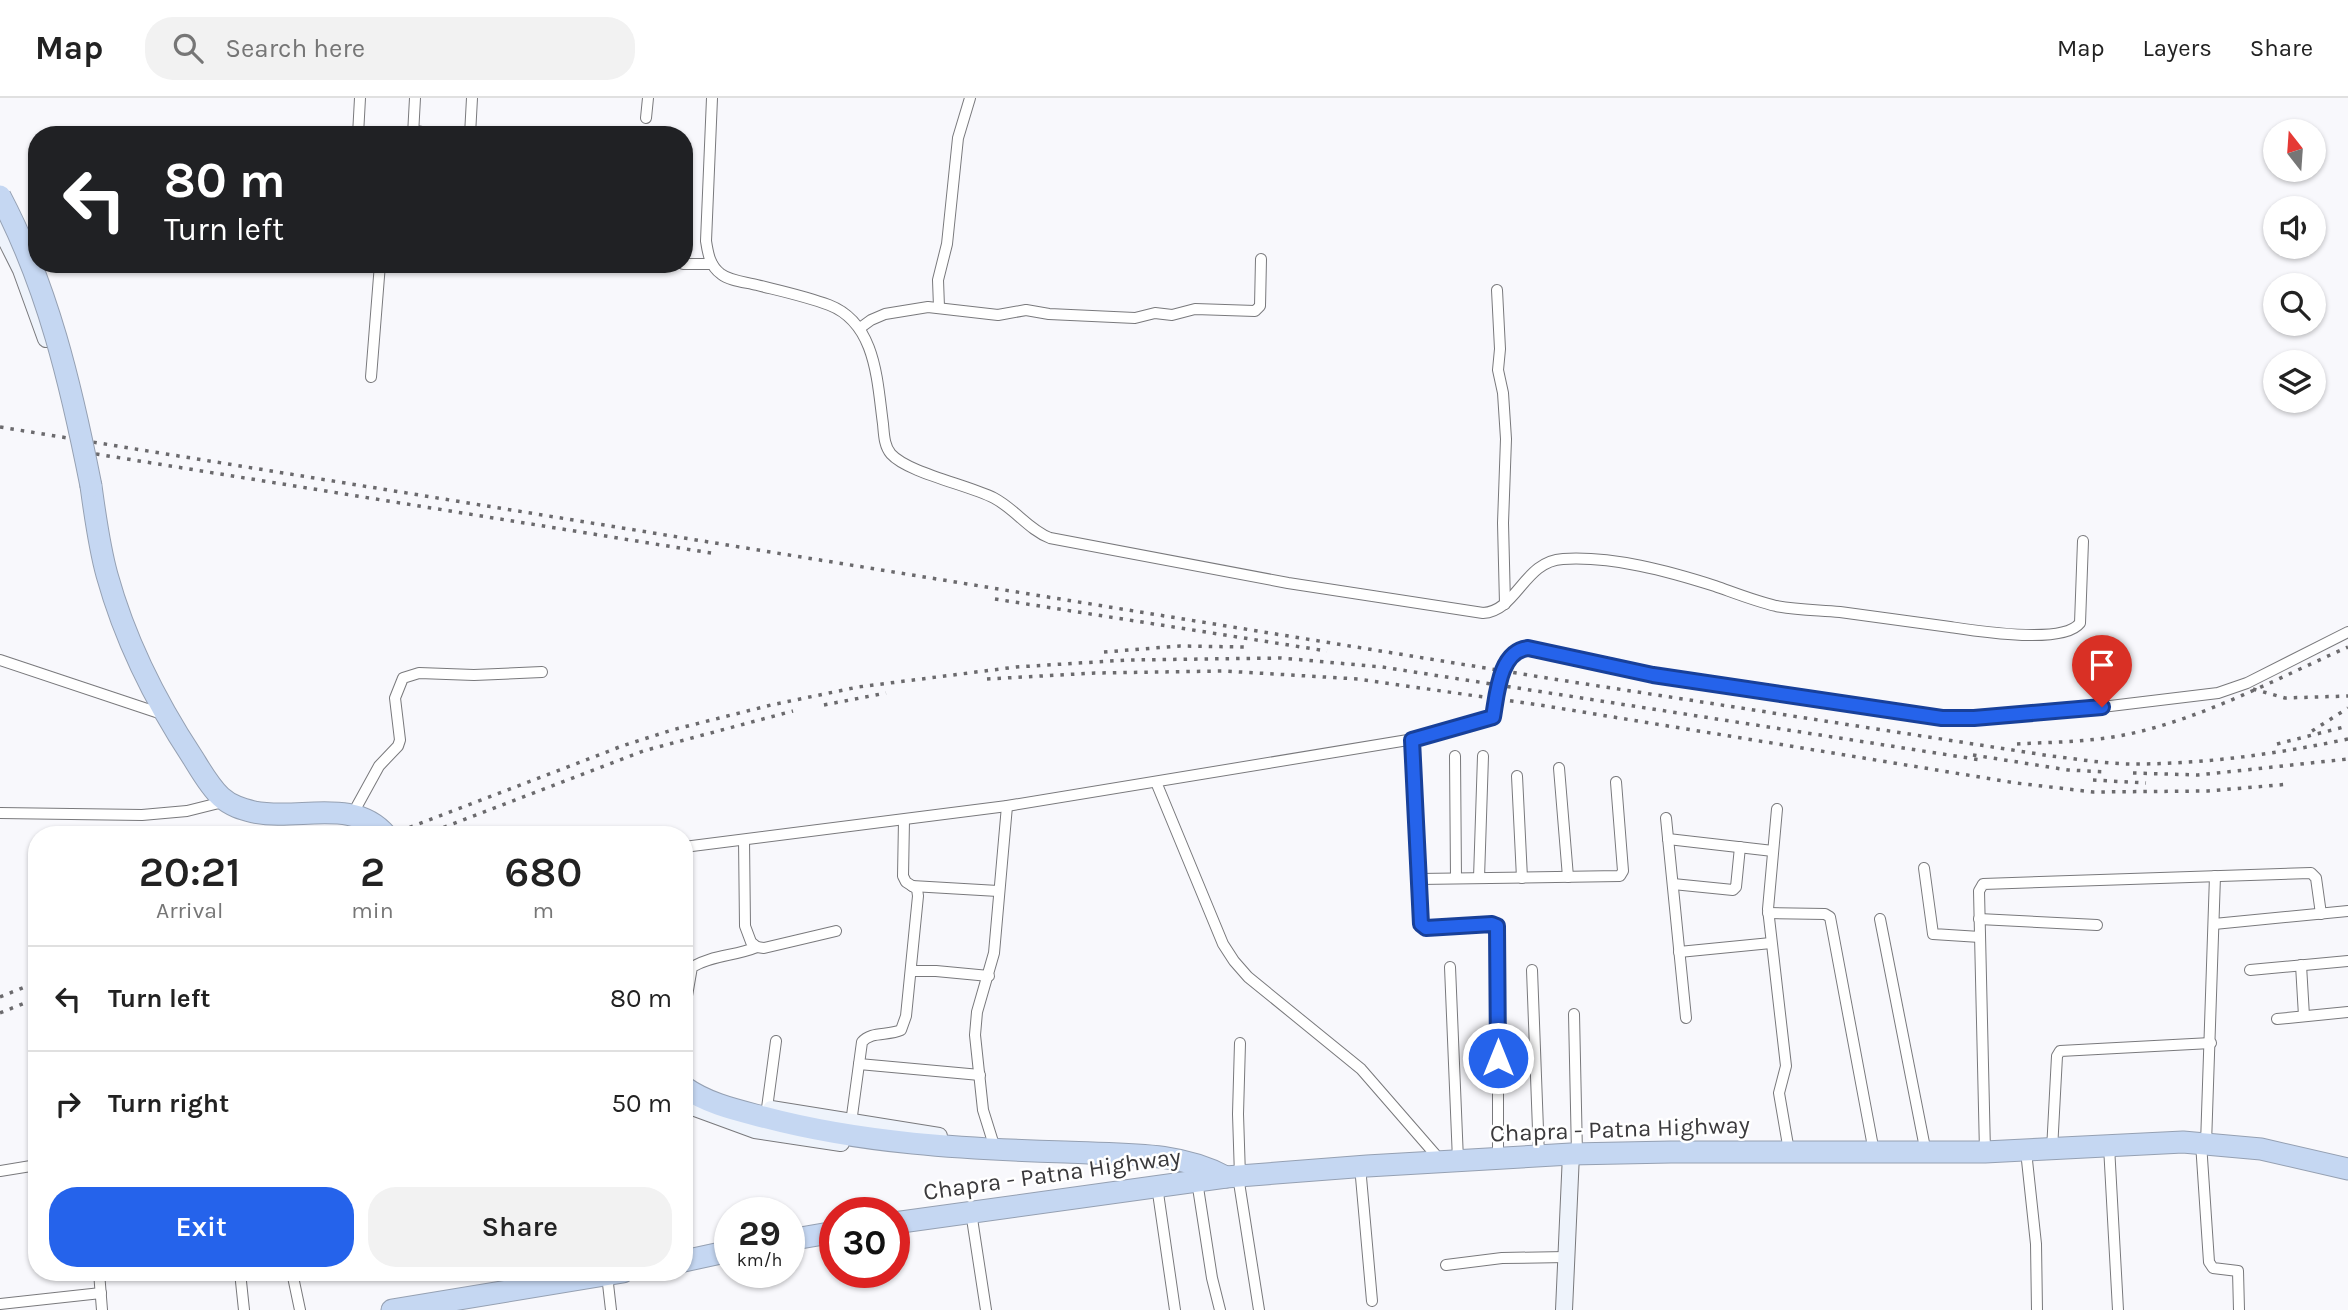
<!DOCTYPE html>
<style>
:root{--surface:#fff;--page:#f2f2f2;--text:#222;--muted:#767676;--line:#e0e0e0;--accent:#2563eb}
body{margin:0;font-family:Karla,sans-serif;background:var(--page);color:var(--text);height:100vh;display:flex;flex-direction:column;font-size:26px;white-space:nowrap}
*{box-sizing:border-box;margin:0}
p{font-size:23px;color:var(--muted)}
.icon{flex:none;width:38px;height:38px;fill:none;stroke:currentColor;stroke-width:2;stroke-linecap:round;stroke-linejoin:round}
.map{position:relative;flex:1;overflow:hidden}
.drawer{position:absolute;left:28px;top:728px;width:665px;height:455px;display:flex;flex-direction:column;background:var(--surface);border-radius:28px;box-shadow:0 2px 5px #0004}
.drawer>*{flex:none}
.banner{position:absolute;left:28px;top:28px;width:665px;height:147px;border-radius:28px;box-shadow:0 2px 5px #0004;background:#202124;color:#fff;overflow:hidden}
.needle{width:46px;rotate:343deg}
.buttons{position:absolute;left:2263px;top:21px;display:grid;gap:14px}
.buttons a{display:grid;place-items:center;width:63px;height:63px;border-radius:50%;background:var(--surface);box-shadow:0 2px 5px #0004;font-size:35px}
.speed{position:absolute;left:714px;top:1099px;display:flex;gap:14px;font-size:35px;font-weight:700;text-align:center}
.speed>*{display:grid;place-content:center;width:91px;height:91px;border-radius:50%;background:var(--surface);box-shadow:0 2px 5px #0004;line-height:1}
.speed small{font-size:18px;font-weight:400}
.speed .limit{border:10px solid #d22;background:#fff;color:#111}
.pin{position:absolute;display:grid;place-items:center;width:60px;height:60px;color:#fff;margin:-72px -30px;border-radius:50% 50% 50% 0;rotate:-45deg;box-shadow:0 0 7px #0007}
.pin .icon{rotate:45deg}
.me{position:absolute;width:77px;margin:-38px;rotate:0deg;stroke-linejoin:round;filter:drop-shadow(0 0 5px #0008)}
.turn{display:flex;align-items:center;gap:24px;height:147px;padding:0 21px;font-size:32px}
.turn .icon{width:91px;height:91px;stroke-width:2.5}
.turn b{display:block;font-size:49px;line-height:60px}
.eta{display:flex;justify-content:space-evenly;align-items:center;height:119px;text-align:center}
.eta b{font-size:42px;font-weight:600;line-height:49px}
.action{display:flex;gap:14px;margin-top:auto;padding:14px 21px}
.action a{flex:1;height:80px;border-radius:28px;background:var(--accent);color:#fff;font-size:28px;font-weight:600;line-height:80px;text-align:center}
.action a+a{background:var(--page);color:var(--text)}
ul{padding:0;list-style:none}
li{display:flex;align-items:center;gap:21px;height:105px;padding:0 21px;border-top:2px solid var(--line)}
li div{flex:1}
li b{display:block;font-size:26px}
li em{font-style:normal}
header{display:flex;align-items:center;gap:42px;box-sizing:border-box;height:98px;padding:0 35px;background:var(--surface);border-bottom:2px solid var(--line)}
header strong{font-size:33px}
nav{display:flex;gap:38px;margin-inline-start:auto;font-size:24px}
.search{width:490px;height:63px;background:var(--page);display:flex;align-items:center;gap:18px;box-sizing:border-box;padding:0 24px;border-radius:28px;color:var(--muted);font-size:26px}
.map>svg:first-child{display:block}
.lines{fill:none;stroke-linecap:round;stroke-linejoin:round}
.street-casing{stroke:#79797c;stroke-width:12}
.secondary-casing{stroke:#79797c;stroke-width:18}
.highway-casing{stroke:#95a0b2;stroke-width:23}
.street{stroke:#fff;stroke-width:10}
.secondary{stroke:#eef3fb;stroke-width:16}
.highway{stroke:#c5d7f2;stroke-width:21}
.rail{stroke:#6b6a6d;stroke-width:3.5;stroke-dasharray:3.5 7;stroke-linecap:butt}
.highway-bridge-casing{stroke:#95a0b2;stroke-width:23;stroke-linecap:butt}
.highway-bridge{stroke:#c5d7f2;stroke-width:21}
.route-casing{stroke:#184099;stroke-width:18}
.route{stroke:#2563eb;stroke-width:12}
.labels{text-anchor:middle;stroke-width:5;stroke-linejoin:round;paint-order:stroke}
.street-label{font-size:24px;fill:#3b3a3c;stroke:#fff}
</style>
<header>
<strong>Map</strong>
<div class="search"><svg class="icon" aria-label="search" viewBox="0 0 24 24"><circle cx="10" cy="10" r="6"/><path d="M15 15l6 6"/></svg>Search here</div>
<nav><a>Map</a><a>Layers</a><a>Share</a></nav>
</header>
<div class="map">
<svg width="2348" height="1212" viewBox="0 0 2348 1212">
<rect width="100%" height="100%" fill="#f8f8fc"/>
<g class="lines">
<defs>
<g id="street">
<path d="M 712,0 L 706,143 C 708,156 710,168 721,176 C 730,183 745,184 757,187 C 781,193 805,198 829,207 C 876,225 877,282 883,326 C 884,336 884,348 891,356 C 908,375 969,387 994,400 C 1015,411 1029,432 1050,440 L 1288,485 L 1483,515 C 1517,513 1524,463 1563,461 C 1613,458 1668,473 1715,488 C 1735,495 1755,503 1776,508 C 1797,512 1818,512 1840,514 C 1877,519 1914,524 1950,529 C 1977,533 2063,547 2080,525 L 2083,443"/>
<path d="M 646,20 L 648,0"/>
<path d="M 413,32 L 437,37"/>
<path d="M 358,37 L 360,0"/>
<path d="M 413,37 L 415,0"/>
<path d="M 470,37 L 472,0"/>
<path d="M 683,166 L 712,166"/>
<path d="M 1497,192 L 1500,251 L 1498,272 L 1503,295 L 1506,341 L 1503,425 L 1505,506"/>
<path d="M 939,209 L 938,182 L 947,146 L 958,40 L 970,0"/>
<path d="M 860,230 L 871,222 L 885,216 L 928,209 L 998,217 L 1026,212 L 1049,216 L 1135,220 L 1155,215 L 1172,217 L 1195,211 L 1255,213 L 1260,208 L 1261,161"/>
<path d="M 371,279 L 380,166"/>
<path d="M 0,562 L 159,615"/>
<path d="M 1412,642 L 1421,826 L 1426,830 L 1492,826 L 1498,829 L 1498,1060"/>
<path d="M 1455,658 L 1456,780"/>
<path d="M 1559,670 L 1568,779"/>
<path d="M 1517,678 L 1522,780"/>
<path d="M 1156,684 L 1223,846 L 1234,863 L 1248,879 L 1361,971 L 1441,1063"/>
<path d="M 357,708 L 379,668 L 398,648 L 400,642 L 395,600 L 403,580 L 419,575 L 474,577 L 542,574"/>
<path d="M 1777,711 L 1768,811 L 1786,968 L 1779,995 L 1789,1053"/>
<path d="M 0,715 L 142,717 L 187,713 L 219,705"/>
<path d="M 1666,720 L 1686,920"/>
<path d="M 1668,741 L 1773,753"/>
<path d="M 744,742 L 745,828 L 751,844 L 757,849 L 764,850 L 836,833"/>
<path d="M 684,749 L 1007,708 L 1420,640 L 1493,619 C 1497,597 1498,561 1523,551 L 1653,577 L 1942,620 L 2077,612 L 2218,595 L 2247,585 L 2348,534"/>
<path d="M 1924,770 L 1933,836 L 1980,839"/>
<path d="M 1479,780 L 1483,658"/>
<path d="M 1419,781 L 1620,778 L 1623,773 L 1616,684"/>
<path d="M 1673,786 L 1733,792 L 1736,789 L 1740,749"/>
<path d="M 912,788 L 998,793"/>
<path d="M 1768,815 L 1825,816 L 1830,819 L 1874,1054"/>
<path d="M 1880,821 L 1926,1055"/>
<path d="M 1979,821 L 2097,827"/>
<path d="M 2214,826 L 2348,813"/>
<path d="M 1679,854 L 1771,845"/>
<path d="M 2301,867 L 2304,918"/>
<path d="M 1450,869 L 1458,1062"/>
<path d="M 1532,872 L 1539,1058"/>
<path d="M 2250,872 L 2348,863"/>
<path d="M 911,873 L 936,873 L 989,878"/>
<path d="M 684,915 L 692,869 C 712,857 736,858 757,849"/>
<path d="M 1574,916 L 1577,1056"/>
<path d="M 2277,921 L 2348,914"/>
<path d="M 1240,945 L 1238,1016 L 1240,1078"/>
<path d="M 859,966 L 980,977"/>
<path d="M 767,1010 L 776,943"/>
<path d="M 851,1025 L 862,944 C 871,933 888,938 901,932 L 906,918 L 918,798 L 917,791 L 906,784 L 903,778 L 904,722"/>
<path d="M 993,1044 L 983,1012 L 975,937 L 977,914 L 994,855 L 1007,708"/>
<path d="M 2201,1045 L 2209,1164 L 2213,1170 L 2238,1173 L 2239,1212"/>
<path d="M 2206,1046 L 2215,778"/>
<path d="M 2109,1048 L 2118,1212"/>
<path d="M 2052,1052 L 2057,958 L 2060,953 L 2211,945"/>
<path d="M 2026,1053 L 2036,1146 L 2037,1212"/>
<path d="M 1985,1054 L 1979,793 L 1983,786 L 2311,775 L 2316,780 L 2321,816"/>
<path d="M 1360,1068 L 1372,1203"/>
<path d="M 0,1073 L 37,1067"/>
<path d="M 1238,1078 L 1259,1212"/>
<path d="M 1197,1083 L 1212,1180 L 1220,1212"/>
<path d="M 1157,1088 L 1175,1212"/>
<path d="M 971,1114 L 986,1212"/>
<path d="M 1446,1167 L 1502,1160 L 1566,1159"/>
<path d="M 99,1174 L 102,1212"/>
<path d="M 240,1174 L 244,1212"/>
<path d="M 292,1174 L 300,1212"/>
<path d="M 607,1177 L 611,1212"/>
<path d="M 0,1206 L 101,1195"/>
</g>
<g id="secondary">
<path d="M 0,130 L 21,172 L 46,241"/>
<path d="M 684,1006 L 755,1032 L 841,1045"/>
<path d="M 771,1011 L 939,1038"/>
<path d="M 1564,1212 L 1571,1056"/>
</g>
<g id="highway">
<path d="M 91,388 C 95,417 99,448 107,477 C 125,542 156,604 193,660 C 201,673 210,689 221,699 C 231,708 242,711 254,714 C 298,723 354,699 386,737"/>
<path d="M 684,989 C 708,1006 736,1012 763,1019 C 861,1045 964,1051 1065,1054 C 1120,1057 1176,1052 1226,1079"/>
<path d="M 894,1125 L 1226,1079 L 1367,1068 L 1571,1056 L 1671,1054 L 1985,1054 L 2183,1044 L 2261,1051 L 2348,1071"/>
<path d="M 789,1142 L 835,1134"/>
<path d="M 684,1163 L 730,1153"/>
<path d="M 392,1212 L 623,1174"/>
</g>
</defs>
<use href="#street" class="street-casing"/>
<use href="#secondary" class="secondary-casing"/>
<use href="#highway" class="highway-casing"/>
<use href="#street" class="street"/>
<use href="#secondary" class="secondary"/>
<use href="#highway" class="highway"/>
<g class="rail">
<path d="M 0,329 L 1547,580 L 2051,658 C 2078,661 2106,666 2133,666 C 2206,666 2276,656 2348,641"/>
<path d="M 96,356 L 711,455"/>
<path d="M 995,501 L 1327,553"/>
<path d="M 1104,554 L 1180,548 L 1247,549"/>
<path d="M 987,581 L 1095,575 L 1224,573 L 1358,581 L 1546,608 L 2016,685 L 2093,694 L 2208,693 L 2290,686"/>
<path d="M 2253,591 L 2285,600 L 2348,598"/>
<path d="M 824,607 L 886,595"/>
<path d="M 2312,633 L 2348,610"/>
<path d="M 2017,646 C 2054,644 2092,644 2129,636 C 2204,620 2278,580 2348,549"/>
<path d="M 2277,646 L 2348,628"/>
<path d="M 1973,657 L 2068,672 L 2108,674"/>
<path d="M 2133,675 L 2198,677 L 2348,661"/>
<path d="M 2093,682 L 2146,685"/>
<path d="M 390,737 L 622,648 L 672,632 L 771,607 L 858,589 L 1016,569 L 1127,562 L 1281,560 L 1382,569 L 1981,662"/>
<path d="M 424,737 L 643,653 L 793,613"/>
<path d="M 0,899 L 37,884"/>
<path d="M 0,915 L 37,900"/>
</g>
<defs>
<path id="highway-bridge" d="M 0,98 C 48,189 71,287 91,388"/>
</defs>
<use href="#highway-bridge" class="highway-bridge-casing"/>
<use href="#highway-bridge" class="highway-bridge"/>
</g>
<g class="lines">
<defs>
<path id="route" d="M 1498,960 L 1497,828 L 1492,826 L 1426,830 L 1421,826 L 1412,642 L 1493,619 C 1497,597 1499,553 1528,550 L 1653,577 L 1942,620 L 1974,620 L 2102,609"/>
</defs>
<use href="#route" class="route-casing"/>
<use href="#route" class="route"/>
</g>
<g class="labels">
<g class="street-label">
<text transform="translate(1620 1031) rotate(-2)" y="8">Chapra - Patna Highway</text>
<text transform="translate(1052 1076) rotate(-8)" y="8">Chapra - Patna Highway</text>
</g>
</g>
</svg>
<div class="buttons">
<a><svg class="needle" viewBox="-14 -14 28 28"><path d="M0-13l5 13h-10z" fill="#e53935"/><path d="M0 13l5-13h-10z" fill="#767676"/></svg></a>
<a><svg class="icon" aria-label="sound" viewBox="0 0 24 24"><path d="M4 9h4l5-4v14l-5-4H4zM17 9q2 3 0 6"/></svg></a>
<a><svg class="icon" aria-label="search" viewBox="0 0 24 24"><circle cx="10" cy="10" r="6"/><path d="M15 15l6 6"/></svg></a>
<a><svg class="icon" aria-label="layers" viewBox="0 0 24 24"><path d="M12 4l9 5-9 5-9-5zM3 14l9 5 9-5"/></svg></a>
</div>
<div class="speed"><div>29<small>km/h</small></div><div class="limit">30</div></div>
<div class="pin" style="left:2102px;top:609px;background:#d93025"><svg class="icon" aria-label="arrive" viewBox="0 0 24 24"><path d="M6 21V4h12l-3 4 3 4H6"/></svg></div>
<svg class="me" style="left:1498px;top:960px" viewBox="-20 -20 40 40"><circle r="17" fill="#2563eb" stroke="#fff" stroke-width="3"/><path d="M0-11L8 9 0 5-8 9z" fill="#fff"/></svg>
<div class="banner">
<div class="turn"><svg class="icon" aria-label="left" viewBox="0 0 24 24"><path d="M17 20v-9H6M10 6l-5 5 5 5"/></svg><div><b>80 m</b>Turn left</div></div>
</div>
<section class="drawer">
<div class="eta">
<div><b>20:21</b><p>Arrival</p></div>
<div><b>2</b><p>min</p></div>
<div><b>680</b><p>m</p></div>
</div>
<ul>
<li><svg class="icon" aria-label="left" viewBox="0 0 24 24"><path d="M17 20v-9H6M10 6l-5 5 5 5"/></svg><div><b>Turn left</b></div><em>80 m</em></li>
<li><svg class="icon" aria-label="right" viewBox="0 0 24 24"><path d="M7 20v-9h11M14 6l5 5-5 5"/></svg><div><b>Turn right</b></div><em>50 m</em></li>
</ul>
<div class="action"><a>Exit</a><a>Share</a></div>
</section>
</div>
